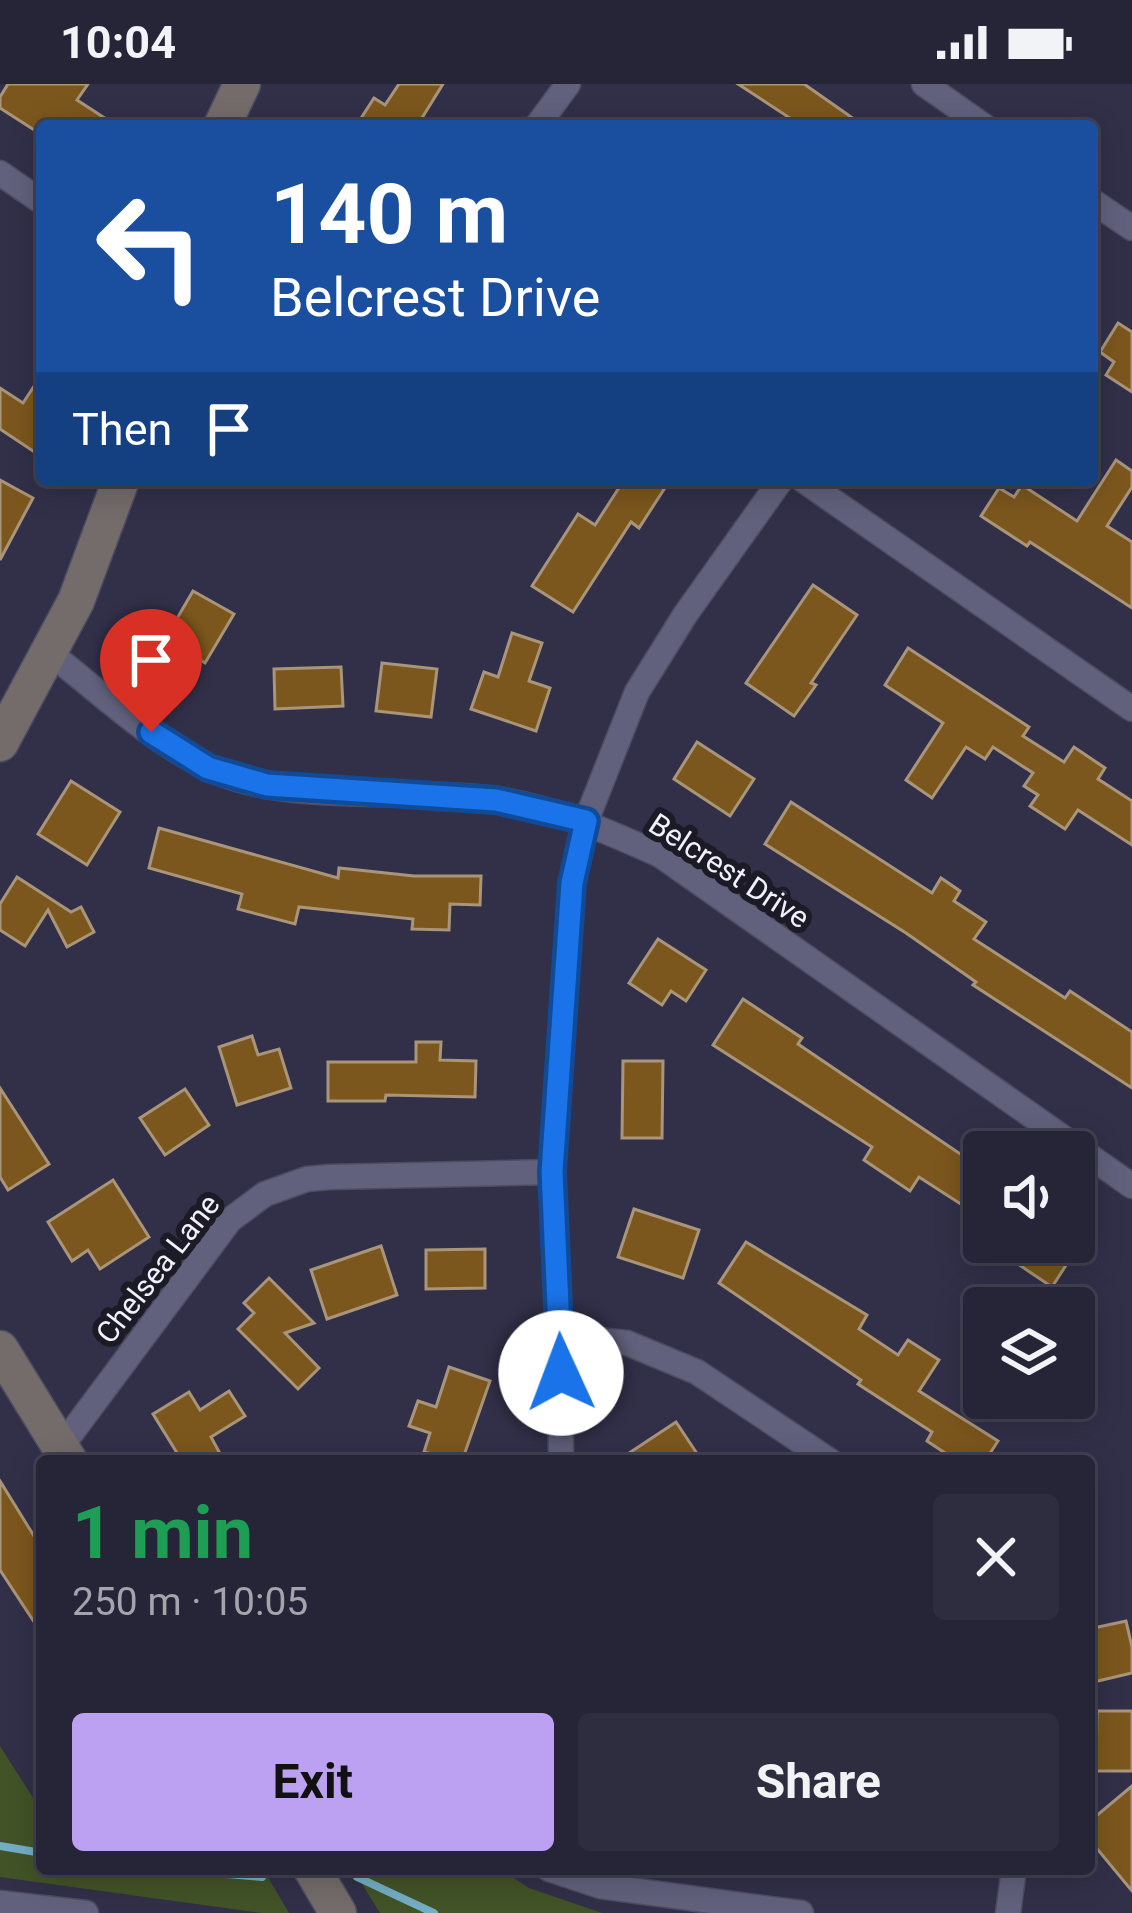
<!DOCTYPE html>
<meta charset="utf-8">
<style>
:root{--surface:#262437;--page:#2e2c3f;--text:#f1f3f6;--muted:#a4a4ad;--line:#424152;--accent:#bca0f2}
body{margin:0;font-family:Roboto,sans-serif;background:var(--page);color:var(--text);height:100vh;display:flex;flex-direction:column;font-size:45px;white-space:nowrap}
*{box-sizing:border-box;margin:0}
p{font-size:39px;color:var(--muted)}
.icon{flex:none;width:66px;height:66px;fill:none;stroke:currentColor;stroke-width:2;stroke-linecap:round;stroke-linejoin:round}
.map{position:relative;flex:1;overflow:hidden}
.drawer{position:absolute;left:36px;top:1371px;width:1059px;height:420px;display:flex;flex-direction:column;background:var(--surface);border-radius:12px;box-shadow:0 6px 30px #0003,0 0 0 3px var(--line)}
.drawer>*{flex:none}
.hud{position:absolute;left:36px;top:36px;width:1062px;height:366px;border-radius:12px;box-shadow:0 6px 30px #0003,0 0 0 3px var(--line);background:#1a4fa0;color:#fff;overflow:hidden}
.buttons{position:absolute;left:963px;top:1047px;display:grid;gap:24px}
.buttons a{display:grid;place-items:center;width:132px;height:132px;border-radius:12px;background:var(--surface);box-shadow:0 6px 30px #0003,0 0 0 3px var(--line);font-size:60px}
.pin{position:absolute;display:grid;place-items:center;width:102px;height:102px;color:#fff;margin:-123px -51px;border-radius:50% 50% 50% 0;rotate:-45deg;box-shadow:0 0 12px #0007}
.pin .icon{rotate:45deg}
.me{position:absolute;width:132px;margin:-66px;rotate:358deg;stroke-linejoin:round;filter:drop-shadow(0 0 9px #0008)}
.turn{display:flex;align-items:center;gap:42px;height:252px;padding:0 36px;font-size:54px}
.turn .icon{width:156px;height:156px;stroke-width:2.5}
.turn b{display:block;font-size:84px;line-height:102px}
.then{display:flex;align-items:center;height:114px;padding:0 36px;background:#0003;gap:24px;font-size:45px}
.round{display:grid;place-items:center;flex:none;width:126px;height:126px;border-radius:12px;background:var(--page)}
.headline{display:flex;align-items:center;justify-content:space-between;height:204px;padding:0 36px}
h1{font-size:72px;font-weight:700;line-height:90px;color:#1e9e55}
.button{display:flex;gap:24px;margin-top:auto;padding:24px 36px}
.button a{flex:1;height:138px;border-radius:12px;background:var(--accent);color:#111;font-size:48px;font-weight:700;line-height:138px;text-align:center}
.button a+a{background:var(--page);color:var(--text)}
.status{display:flex;justify-content:space-between;align-items:center;height:84px;padding:0 60px;background:var(--surface);direction:ltr}
.status svg{height:33px;fill:currentColor}
.map>svg:first-child{display:block}
.green{fill:#425327}
.lines{fill:none;stroke-linecap:round;stroke-linejoin:round}
.stream{stroke:#74aec4;stroke-width:8}
.building{fill:#7c571d;stroke:#a9957a;stroke-width:3}
.street-casing{stroke:#4e4c61;stroke-width:27}
.secondary-casing{stroke:#4e4c61;stroke-width:39}
.street{stroke:#62617d;stroke-width:24}
.secondary{stroke:#746c6b;stroke-width:36}
.route-casing{stroke:#114b97;stroke-width:30}
.route{stroke:#1a73e8;stroke-width:21}
.labels{text-anchor:middle;stroke-width:12;stroke-linejoin:round;paint-order:stroke}
.street-label{font-size:30px;fill:#f1f0fe;stroke:#1b1a25}
</style>
<div class="status"><b>10:04</b><svg viewBox="0 0 49 12"><path d="M0 12V9h3v3zM5 12V6h3v6zM10 12V3h3v9zM15 12V0h3v12zM26 1h20v11H26zM47 4h2v5h-2z"/></svg></div>
<div class="map">
<svg width="1132" height="1829" viewBox="0 0 1132 1829">
<rect width="100%" height="100%" fill="#323049"/>
<g class="green">
<path d="M 0,1662 L 42,1728 L 42,1785 L 263,1785 L 289,1829 L 262,1829 L 0,1793 Z"/>
<path d="M 353,1785 L 500,1785 L 529,1804 L 602,1829 L 380,1829 Z"/>
</g>
<g class="lines">
<g class="stream">
<path d="M 0,1762 L 42,1769"/>
<path d="M 168,1785 L 262,1793"/>
<path d="M 357,1793 L 434,1829"/>
</g>
</g>
<g class="building">
<path d="M 8,0 L 88,0 L 77,16 L 117,42 L 42,42 L 42,51 L 0,24 L 0,13 Z"/>
<path d="M 399,0 L 443,0 L 417,42 L 356,42 L 374,14 L 385,21 Z"/>
<path d="M 738,0 L 804,0 L 864,42 L 802,42 Z"/>
<path d="M 1118,239 L 1132,248 L 1132,308 L 1106,291 L 1114,278 L 1100,268 Z"/>
<path d="M 42,290 L 42,373 L 0,345 L 0,304 L 23,319 Z"/>
<path d="M 1116,376 L 1132,387 L 1132,403 L 1107,442 L 1132,458 L 1132,524 L 1030,458 L 1027,462 L 981,432 L 999,404 L 1014,413 L 1022,401 L 1077,437 Z"/>
<path d="M 0,396 L 33,414 L 0,476 Z"/>
<path d="M 624,396 L 670,396 L 639,444 L 631,438 L 573,528 L 532,502 L 578,430 L 595,441 Z"/>
<path d="M 813,501 L 857,531 L 811,599 L 816,601 L 794,632 L 746,599 Z"/>
<path d="M 193,507 L 234,530 L 205,579 L 165,555 Z"/>
<path d="M 512,549 L 542,559 L 529,597 L 550,604 L 536,647 L 471,625 L 484,588 L 498,593 Z"/>
<path d="M 908,564 L 1029,643 L 1023,652 L 1064,678 L 1074,663 L 1105,684 L 1098,695 L 1132,717 L 1132,761 L 1078,726 L 1065,745 L 1030,722 L 1038,711 L 1024,702 L 1033,689 L 993,663 L 985,675 L 966,663 L 932,714 L 906,696 L 943,639 L 885,601 Z"/>
<path d="M 382,579 L 437,585 L 431,633 L 376,627 Z"/>
<path d="M 341,583 L 343,622 L 275,625 L 274,585 Z"/>
<path d="M 697,658 L 754,695 L 730,732 L 674,695 Z"/>
<path d="M 71,697 L 120,728 L 87,781 L 38,750 Z"/>
<path d="M 791,718 L 932,809 L 941,794 L 960,807 L 954,817 L 986,838 L 974,855 L 1065,914 L 1070,907 L 1132,948 L 1132,1004 L 973,901 L 976,898 L 906,849 L 765,760 Z"/>
<path d="M 159,744 L 338,794 L 339,784 L 414,792 L 481,792 L 480,821 L 450,820 L 449,846 L 412,845 L 413,835 L 299,823 L 295,840 L 238,825 L 242,810 L 149,784 Z"/>
<path d="M 17,793 L 71,828 L 81,823 L 94,848 L 67,863 L 48,826 L 25,862 L 0,846 L 0,820 Z"/>
<path d="M 658,855 L 706,886 L 686,917 L 671,907 L 662,921 L 629,899 Z"/>
<path d="M 743,915 L 802,954 L 798,960 L 984,1086 L 984,1135 L 919,1093 L 910,1107 L 864,1076 L 872,1063 L 713,961 Z"/>
<path d="M 252,952 L 258,971 L 279,965 L 291,1004 L 237,1021 L 219,963 Z"/>
<path d="M 416,958 L 441,958 L 440,976 L 476,977 L 475,1013 L 386,1011 L 385,1017 L 328,1017 L 328,978 L 416,978 Z"/>
<path d="M 623,977 L 663,977 L 662,1054 L 622,1054 Z"/>
<path d="M 0,1004 L 49,1080 L 8,1106 L 0,1093 Z"/>
<path d="M 185,1005 L 209,1041 L 165,1071 L 140,1034 Z"/>
<path d="M 113,1096 L 149,1153 L 100,1185 L 88,1166 L 72,1177 L 48,1138 Z"/>
<path d="M 634,1125 L 699,1146 L 683,1194 L 618,1173 Z"/>
<path d="M 746,1158 L 867,1231 L 859,1245 L 898,1271 L 908,1256 L 939,1276 L 919,1307 L 998,1357 L 985,1377 L 957,1377 L 927,1357 L 932,1348 L 858,1300 L 861,1296 L 719,1199 Z"/>
<path d="M 1015,1158 L 1081,1158 L 1052,1203 L 1006,1172 Z"/>
<path d="M 381,1162 L 397,1211 L 327,1235 L 311,1186 Z"/>
<path d="M 485,1165 L 485,1204 L 426,1205 L 426,1166 Z"/>
<path d="M 269,1194 L 314,1239 L 285,1249 L 319,1284 L 298,1305 L 238,1245 L 254,1229 L 244,1219 Z"/>
<path d="M 449,1283 L 490,1297 L 462,1377 L 424,1368 L 430,1349 L 409,1342 L 418,1317 L 436,1323 Z"/>
<path d="M 229,1307 L 245,1332 L 211,1353 L 224,1377 L 182,1377 L 153,1330 L 189,1308 L 200,1326 Z"/>
<path d="M 676,1338 L 702,1377 L 617,1377 Z"/>
<path d="M 0,1397 L 42,1465 L 42,1550 L 0,1486 Z"/>
<path d="M 1126,1537 L 1132,1563 L 1132,1589 L 1089,1599 L 1089,1545 Z"/>
<path d="M 1097,1627 L 1132,1627 L 1132,1687 L 1096,1687 Z"/>
<path d="M 1132,1702 L 1132,1807 L 1089,1755 L 1089,1738 Z"/>
</g>
<g class="lines">
<defs>
<g id="street">
<path d="M 924,0 L 984,42"/>
<path d="M 537,42 L 568,0"/>
<path d="M 0,89 L 42,118"/>
<path d="M 1092,117 L 1132,144"/>
<path d="M 803,396 L 1132,625"/>
<path d="M 51,570 C 100,608 149,655 206,683 C 286,723 408,703 496,715 C 554,724 607,747 660,771 L 1132,1102"/>
<path d="M 560,1252 L 627,1259 L 697,1288 L 830,1377"/>
<path d="M 61,1363 L 230,1136 L 265,1110 L 307,1095 L 330,1093 L 552,1088"/>
<path d="M 561,1377 L 560,1252 L 552,1088 L 572,798 L 586,737 L 637,608 L 685,531 L 781,396"/>
<path d="M 549,1785 L 600,1802 L 801,1829"/>
<path d="M 0,1819 L 86,1829"/>
<path d="M 1008,1829 L 1014,1785"/>
</g>
<g id="secondary">
<path d="M 222,42 L 242,0"/>
<path d="M 0,659 L 76,517 L 121,396"/>
<path d="M 0,1265 L 69,1377"/>
<path d="M 312,1785 L 338,1829"/>
</g>
</defs>
<use href="#street" class="street-casing"/>
<use href="#secondary" class="secondary-casing"/>
<use href="#street" class="street"/>
<use href="#secondary" class="secondary"/>
</g>
<g class="lines">
<defs>
<path id="route" d="M 151,648 L 208,684 L 267,701 L 496,716 L 586,737 L 572,799 L 552,1088 L 561,1289"/>
</defs>
<use href="#route" class="route-casing"/>
<use href="#route" class="route"/>
</g>
<g class="labels">
<g class="street-label">
<text transform="translate(729 787) rotate(33)" y="10">Belcrest Drive</text>
<text transform="translate(158 1185) rotate(-52)" y="10">Chelsea Lane</text>
</g>
</g>
</svg>
<div class="buttons">
<a><svg class="icon" aria-label="sound" viewBox="0 0 24 24"><path d="M4 9h4l5-4v14l-5-4H4zM17 9q2 3 0 6"/></svg></a>
<a><svg class="icon" aria-label="layers" viewBox="0 0 24 24"><path d="M12 4l9 5-9 5-9-5zM3 14l9 5 9-5"/></svg></a>
</div>
<div class="pin" style="left:151px;top:648px;background:#d93025"><svg class="icon" aria-label="arrive" viewBox="0 0 24 24"><path d="M6 21V4h12l-3 4 3 4H6"/></svg></div>
<svg class="me" style="left:561px;top:1289px" viewBox="-20 -20 40 40"><circle r="19" fill="#fff"/><path d="M0-13L10 11 0 6-10 11z" fill="#1a73e8"/></svg>
<div class="hud">
<div class="turn"><svg class="icon" aria-label="left" viewBox="0 0 24 24"><path d="M17 20v-9H6M10 6l-5 5 5 5"/></svg><div><b>140 m</b>Belcrest Drive</div></div>
<div class="then">Then<svg class="icon" aria-label="arrive" viewBox="0 0 24 24"><path d="M6 21V4h12l-3 4 3 4H6"/></svg></div>
</div>
<section class="drawer">
<div class="headline"><div><h1>1 min</h1><p>250 m · 10:05</p></div><a class="round"><svg class="icon" aria-label="close" viewBox="0 0 24 24"><path d="M6 6l12 12M18 6L6 18"/></svg></a></div>
<div class="button"><a>Exit</a><a>Share</a></div>
</section>
</div>
